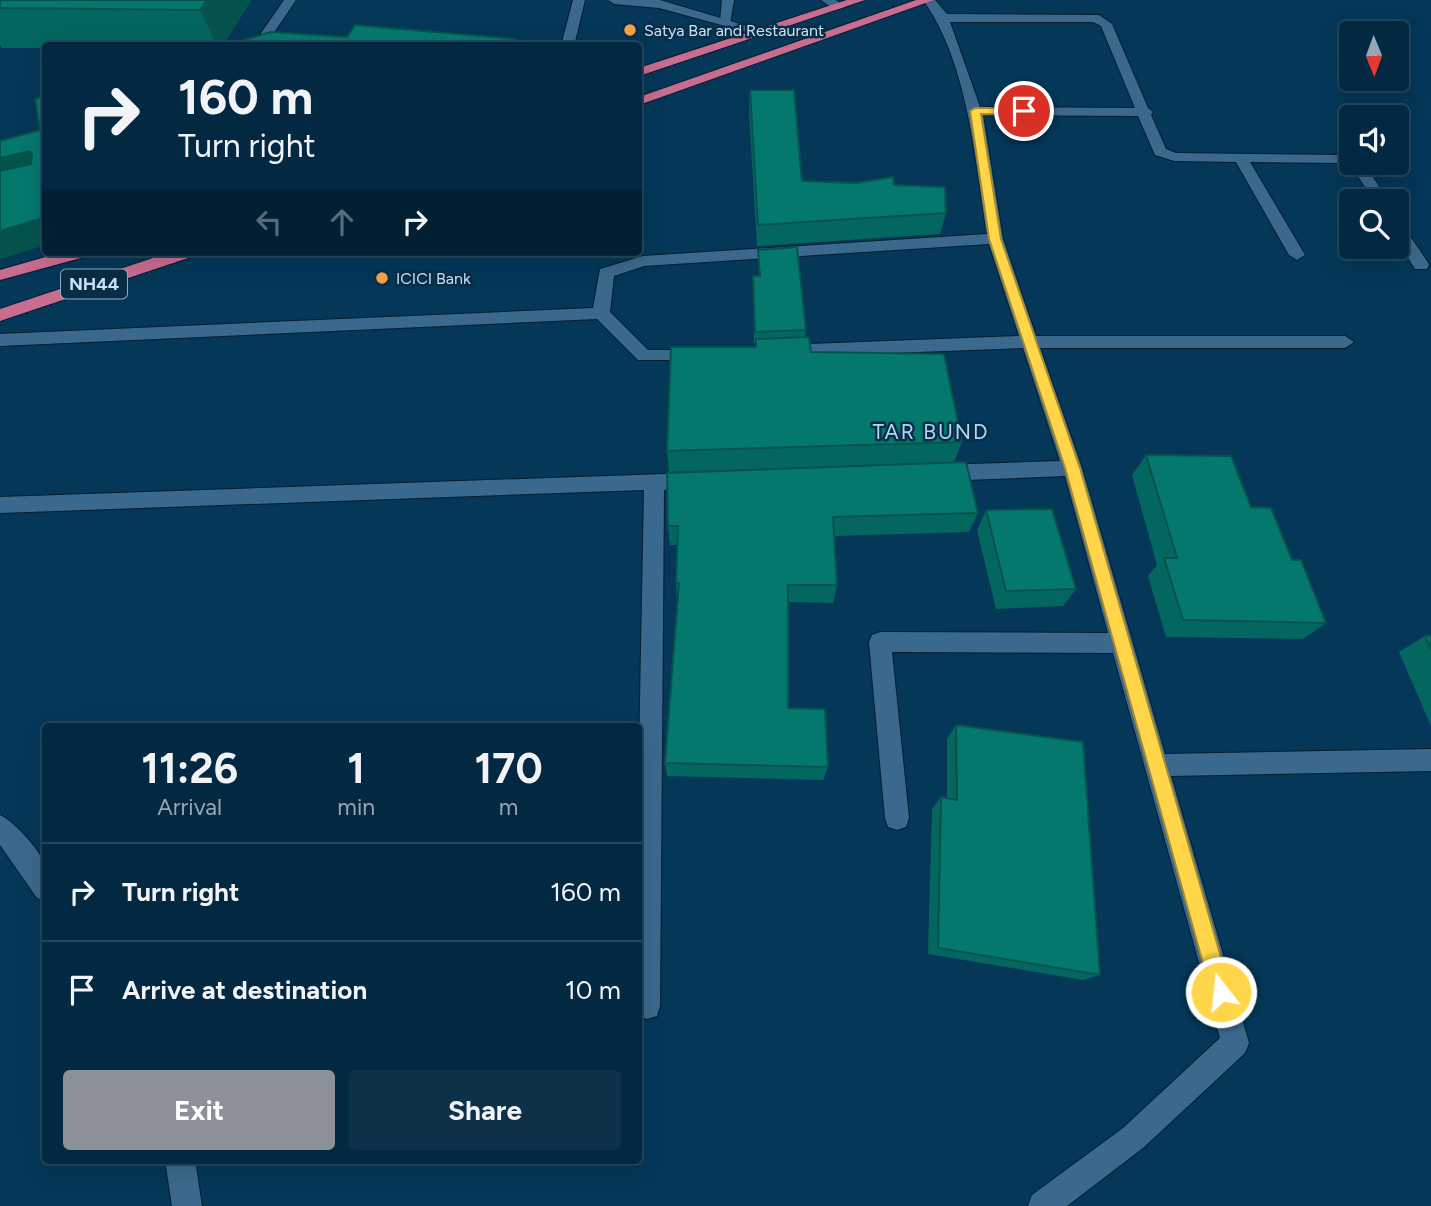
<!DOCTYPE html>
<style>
:root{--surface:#032942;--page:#0d3149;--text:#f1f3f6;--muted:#97a6b2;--line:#24455b;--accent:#8c9099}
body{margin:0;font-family:Figtree,sans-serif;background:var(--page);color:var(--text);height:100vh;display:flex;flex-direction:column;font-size:26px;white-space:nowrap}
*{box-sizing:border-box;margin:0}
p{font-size:23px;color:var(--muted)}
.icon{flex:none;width:38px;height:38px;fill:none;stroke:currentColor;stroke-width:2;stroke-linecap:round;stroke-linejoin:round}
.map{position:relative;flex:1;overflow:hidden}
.panel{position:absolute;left:42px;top:723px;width:600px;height:441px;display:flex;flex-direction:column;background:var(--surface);border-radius:7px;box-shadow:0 7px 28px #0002,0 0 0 2px var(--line)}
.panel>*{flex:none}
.banner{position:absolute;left:42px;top:42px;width:600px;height:214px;border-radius:7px;box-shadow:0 7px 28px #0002,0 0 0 2px var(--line);background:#032942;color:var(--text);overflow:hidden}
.needle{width:46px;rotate:179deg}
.controls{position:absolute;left:1339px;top:21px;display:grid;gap:14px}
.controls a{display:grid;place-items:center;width:70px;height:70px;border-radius:7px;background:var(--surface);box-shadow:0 7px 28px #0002,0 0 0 2px var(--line);font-size:35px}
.pin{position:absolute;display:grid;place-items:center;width:60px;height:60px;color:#fff;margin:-30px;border:4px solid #fff;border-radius:50%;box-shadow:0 2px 7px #0007}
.me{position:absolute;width:77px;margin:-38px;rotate:344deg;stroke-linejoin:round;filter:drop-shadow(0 0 5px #0008)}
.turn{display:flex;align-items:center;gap:24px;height:147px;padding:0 21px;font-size:32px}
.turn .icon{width:91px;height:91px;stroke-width:2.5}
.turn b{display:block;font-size:49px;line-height:60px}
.lanes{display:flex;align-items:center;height:66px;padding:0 21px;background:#0003;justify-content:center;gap:35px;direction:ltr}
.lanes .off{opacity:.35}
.eta{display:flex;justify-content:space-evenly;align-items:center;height:119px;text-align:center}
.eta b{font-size:42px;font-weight:700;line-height:49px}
.primary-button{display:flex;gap:14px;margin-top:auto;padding:14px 21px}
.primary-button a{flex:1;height:80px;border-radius:7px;background:var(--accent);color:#fff;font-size:28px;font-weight:700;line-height:80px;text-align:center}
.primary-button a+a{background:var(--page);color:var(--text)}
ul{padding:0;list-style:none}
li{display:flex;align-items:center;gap:21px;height:98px;padding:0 21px;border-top:2px solid var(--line)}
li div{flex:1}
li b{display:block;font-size:26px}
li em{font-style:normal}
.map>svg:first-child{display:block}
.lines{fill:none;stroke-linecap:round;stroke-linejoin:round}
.service-casing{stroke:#051e2f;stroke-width:2}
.minor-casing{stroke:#051e2f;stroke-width:2}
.trunk-casing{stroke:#051e2f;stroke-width:2}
.service{fill:#3b698d;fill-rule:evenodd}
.minor{fill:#3b698d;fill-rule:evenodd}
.trunk{fill:#c86c90;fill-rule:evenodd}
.wall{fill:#04675f}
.shaded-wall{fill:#04544d}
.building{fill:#05786e;stroke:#04544d;stroke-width:2}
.route{fill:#ffd54a;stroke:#a68a30;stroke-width:2}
.poi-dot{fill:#f7a248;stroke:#082d46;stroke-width:2.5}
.labels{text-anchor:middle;stroke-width:5;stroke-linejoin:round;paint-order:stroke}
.far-poi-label{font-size:16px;fill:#cae2f7;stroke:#082d46;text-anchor:start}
.shield{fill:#082d46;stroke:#90acc2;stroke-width:2}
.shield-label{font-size:18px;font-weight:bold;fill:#cae2f7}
.neighbourhood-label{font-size:21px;letter-spacing:2px;fill:#afd6f7;stroke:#082d46}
</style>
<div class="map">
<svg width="1431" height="1206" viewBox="0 0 1431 1206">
<rect width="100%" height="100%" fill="#043758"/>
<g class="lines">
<defs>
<g id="service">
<path d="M 722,0 L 734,0 L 730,24 L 722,24 L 720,21 Z"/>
<path d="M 821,0 L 836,0 L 845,7 L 835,10 Z"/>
</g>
<g id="minor">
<path d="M 284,0 L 296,0 L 265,46 L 252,46 Z"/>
<path d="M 573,0 L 585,0 L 574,46 L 561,46 Z"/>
<path d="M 608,0 L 660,0 L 764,31 L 758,35 L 659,8 L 614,4 Z"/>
<path d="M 923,0 L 935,0 L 947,14 L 1099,15 L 1112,24 L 1148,108 L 1153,112 L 1151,115 L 1166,149 L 1176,153 L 1342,155 L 1351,158 L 1351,163 L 1364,164 L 1389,201 L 1374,201 L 1354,170 L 1340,163 L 1250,162 L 1305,255 L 1297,260 L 1289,255 L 1236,162 L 1174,161 L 1155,155 L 1138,116 L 983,115 L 1003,239 L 1036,336 L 1345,336 L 1354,342 L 1345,348 L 1040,348 L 1082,468 L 1165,754 L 1431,749 L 1431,771 L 1171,776 L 1249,1043 L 1245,1053 L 1143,1148 L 1067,1206 L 1028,1206 L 1032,1195 L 1123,1128 L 1220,1038 L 1113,653 L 892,652 L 909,818 L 906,827 L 897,830 L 888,827 L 885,818 L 869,642 L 872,635 L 880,632 L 1108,633 L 1065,476 L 940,481 L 933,478 L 930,473 L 933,468 L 940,465 L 1060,461 L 1023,348 L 784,357 L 775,351 L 784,345 L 1019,336 L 989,244 L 644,266 L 614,276 L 610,312 L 648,350 L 705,350 L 708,354 L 705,358 L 699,360 L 638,360 L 597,319 L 0,346 L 0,334 L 593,308 L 600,269 L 643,256 L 987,234 C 975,160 968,62 923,0 ZM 950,22 L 1093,22 L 1101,26 L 1135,108 L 980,107 Z"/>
<path d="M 1396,221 L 1401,223 L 1427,261 L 1429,265 L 1427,269 L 1415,269 L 1396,239 Z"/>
<path d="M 694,473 L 701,476 L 704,481 L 701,486 L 664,490 L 660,1006 L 657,1016 L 647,1019 L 639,1016 L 639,754 L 644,490 L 0,513 L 0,497 Z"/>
<path d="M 0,815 C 14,821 43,853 46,868 C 47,879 46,891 46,901 L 37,898 L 0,845 Z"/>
<path d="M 165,1160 L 195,1160 L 202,1206 L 172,1206 Z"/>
</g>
<g id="trunk">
<path d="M 847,0 L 865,0 L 639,76 L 639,68 Z"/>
<path d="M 916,0 L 934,0 L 639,105 L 639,97 Z"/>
<path d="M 63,252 L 90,252 L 88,256 L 0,280 L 0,270 Z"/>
<path d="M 171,252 L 196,252 L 194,256 L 0,321 L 0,309 Z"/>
</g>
</defs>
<use href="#service" class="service-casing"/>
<use href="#minor" class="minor-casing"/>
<use href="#trunk" class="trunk-casing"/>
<use href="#service" class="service"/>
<use href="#minor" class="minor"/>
<use href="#trunk" class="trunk"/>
</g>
<g class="wall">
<path d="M 0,0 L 251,0 L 223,46 L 46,46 L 46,48 L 2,48 L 0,45 Z"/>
<path d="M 750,90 L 802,181 L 894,185 L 946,213 L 940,234 L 757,246 L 749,111 Z"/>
<path d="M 758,250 L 806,330 L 805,337 L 811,352 L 962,442 L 954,462 L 669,472 L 667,451 L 756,347 L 756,343 L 754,343 L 753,287 L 753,276 L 759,276 Z"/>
<path d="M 1146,455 L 1251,507 L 1326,623 L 1303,639 L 1166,637 L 1148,576 L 1157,565 L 1132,475 Z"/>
<path d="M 667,473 L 978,513 L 969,532 L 834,536 L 837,585 L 833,603 L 788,602 L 788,708 L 828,767 L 823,780 L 667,776 L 665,763 L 677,601 L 676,583 L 678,545 L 670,545 L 668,526 Z"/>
<path d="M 986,510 L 1076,589 L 1063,606 L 996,609 L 977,530 Z"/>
<path d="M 1425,636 L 1431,636 L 1431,726 L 1399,652 Z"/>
<path d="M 956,725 L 1100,975 L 1083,980 L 928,954 L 932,809 L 941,797 L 947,798 L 947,739 Z"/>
</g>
<g class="shaded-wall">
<path d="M 207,0 L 251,0 L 223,46 L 217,46 L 200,10 Z"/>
<path d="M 515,39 L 517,46 L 511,46 Z"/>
<path d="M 29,151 L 45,173 L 0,184 L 0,158 Z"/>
<path d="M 46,217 L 46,245 L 0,259 L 0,231 Z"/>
</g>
<g class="building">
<path d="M 0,0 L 207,0 L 200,10 L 0,8 Z"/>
<path d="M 355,25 L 515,39 L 511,46 L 223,46 L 271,32 L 347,37 Z"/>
<path d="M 750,90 L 794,90 L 802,181 L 856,183 L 893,177 L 894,185 L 945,187 L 946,213 L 758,225 Z"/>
<path d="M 46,96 L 46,217 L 0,231 L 0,171 L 31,164 L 32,154 L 29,151 L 0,158 L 0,141 L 40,130 L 35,99 Z"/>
<path d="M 797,247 L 806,330 L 755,332 L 753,276 L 760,276 L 758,250 Z"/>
<path d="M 809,337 L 811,352 L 944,354 L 962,442 L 667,451 L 671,347 L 756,347 L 756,339 Z"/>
<path d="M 1146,455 L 1231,456 L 1251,507 L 1271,508 L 1292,560 L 1301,560 L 1326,623 L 1183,620 L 1164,558 L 1177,558 Z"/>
<path d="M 966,462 L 978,513 L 833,517 L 837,585 L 788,585 L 788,708 L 825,709 L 828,767 L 665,763 L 679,583 L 676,583 L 678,526 L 668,526 L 667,473 Z"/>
<path d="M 1052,509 L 1076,589 L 1006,591 L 986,510 Z"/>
<path d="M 1425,636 L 1431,636 L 1431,649 Z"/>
<path d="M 956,725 L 1083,742 L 1100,975 L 938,948 L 941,797 L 957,800 Z"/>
</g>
<path class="route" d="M 975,108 L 1024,108 L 1029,111 L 1024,115 L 981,114 L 1001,239 L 1080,468 L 1231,992 L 1228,999 L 1221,1002 L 1214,999 L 1211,992 L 1065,468 L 989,239 L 970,111 Z"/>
<g class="poi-dot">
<circle cx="630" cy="30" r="7"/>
<circle cx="382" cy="278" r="7"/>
</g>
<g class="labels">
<g class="far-poi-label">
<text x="644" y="36">Satya Bar and Restaurant</text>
<text x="396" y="284">ICICI Bank</text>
</g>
<rect class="shield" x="61" y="269.5" width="66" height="29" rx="5"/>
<g class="shield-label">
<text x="94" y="290">NH44</text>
</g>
<g class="neighbourhood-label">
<text x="931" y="439">TAR BUND</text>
</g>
</g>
</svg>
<div class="controls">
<a><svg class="needle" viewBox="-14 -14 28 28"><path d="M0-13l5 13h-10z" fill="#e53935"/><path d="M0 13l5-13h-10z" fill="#97a6b2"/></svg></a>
<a><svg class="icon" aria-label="sound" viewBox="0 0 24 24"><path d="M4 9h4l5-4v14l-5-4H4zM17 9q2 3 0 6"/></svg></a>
<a><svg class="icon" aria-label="search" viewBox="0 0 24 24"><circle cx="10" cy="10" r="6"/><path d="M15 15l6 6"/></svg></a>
</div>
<div class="pin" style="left:1024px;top:111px;background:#d93025"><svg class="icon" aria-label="arrive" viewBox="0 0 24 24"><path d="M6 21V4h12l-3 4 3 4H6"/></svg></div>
<svg class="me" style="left:1221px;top:992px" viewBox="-20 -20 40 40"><circle r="17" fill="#ffd54a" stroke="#fff" stroke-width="3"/><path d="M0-11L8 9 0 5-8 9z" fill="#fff"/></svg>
<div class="banner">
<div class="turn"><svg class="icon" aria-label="right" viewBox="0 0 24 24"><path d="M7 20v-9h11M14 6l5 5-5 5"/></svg><div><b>160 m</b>Turn right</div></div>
<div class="lanes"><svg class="icon off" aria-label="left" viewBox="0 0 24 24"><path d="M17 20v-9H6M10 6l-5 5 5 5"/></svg><svg class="icon off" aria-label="ahead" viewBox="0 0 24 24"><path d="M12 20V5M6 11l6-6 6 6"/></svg><svg class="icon" aria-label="right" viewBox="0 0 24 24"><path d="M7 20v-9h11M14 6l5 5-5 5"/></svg></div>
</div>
<section class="panel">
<div class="eta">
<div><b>11:26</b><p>Arrival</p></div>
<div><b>1</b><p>min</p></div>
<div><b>170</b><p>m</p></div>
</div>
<ul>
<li><svg class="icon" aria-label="right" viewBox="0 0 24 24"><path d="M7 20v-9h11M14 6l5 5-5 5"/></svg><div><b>Turn right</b></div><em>160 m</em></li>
<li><svg class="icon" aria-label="arrive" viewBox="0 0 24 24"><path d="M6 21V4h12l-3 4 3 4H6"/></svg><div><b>Arrive at destination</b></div><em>10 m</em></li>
</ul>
<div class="primary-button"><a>Exit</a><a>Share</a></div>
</section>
</div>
